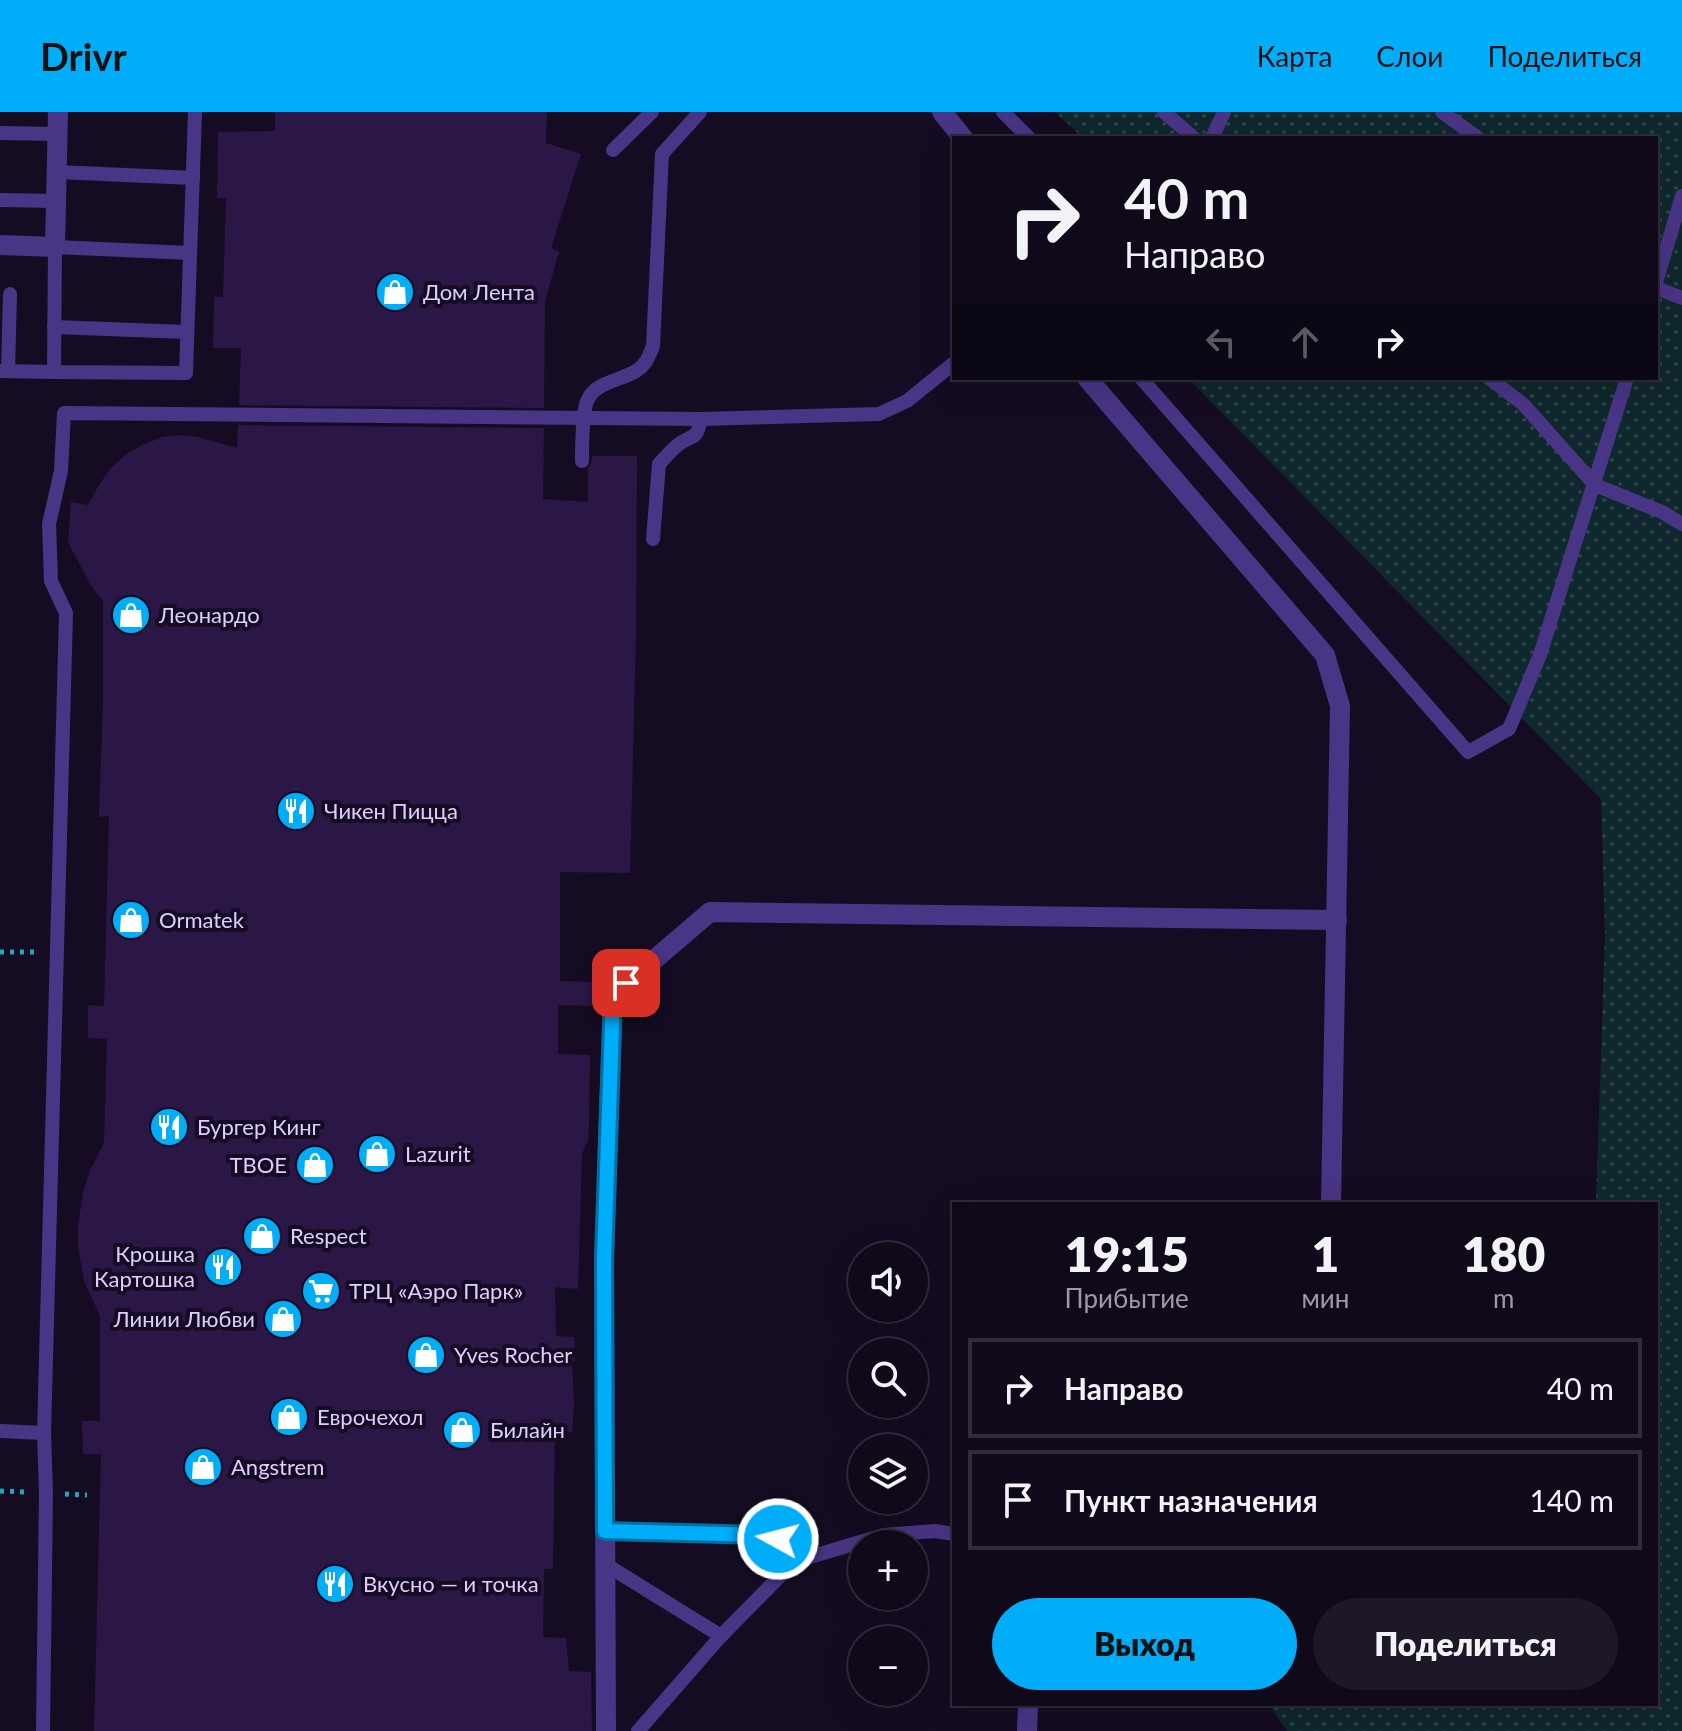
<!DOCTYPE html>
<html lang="ru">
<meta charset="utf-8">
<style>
:root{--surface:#10091a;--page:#1e1727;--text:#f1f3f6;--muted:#9c9aa2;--line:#302a39;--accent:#00adf9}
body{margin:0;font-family:Lato,sans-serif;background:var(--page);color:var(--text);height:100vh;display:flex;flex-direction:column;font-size:30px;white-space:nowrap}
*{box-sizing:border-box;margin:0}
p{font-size:26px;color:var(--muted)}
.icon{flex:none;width:44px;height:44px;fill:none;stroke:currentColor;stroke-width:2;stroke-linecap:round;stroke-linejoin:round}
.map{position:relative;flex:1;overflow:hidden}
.panel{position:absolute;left:952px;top:1090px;width:706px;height:504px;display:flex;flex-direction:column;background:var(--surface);border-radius:0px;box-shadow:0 8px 32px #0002,0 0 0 2px var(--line)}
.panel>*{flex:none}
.hud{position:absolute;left:952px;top:24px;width:706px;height:244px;border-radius:0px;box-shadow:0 8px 32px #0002,0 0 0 2px var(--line);background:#10091a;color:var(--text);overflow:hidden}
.tools{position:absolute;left:848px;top:1130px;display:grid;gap:16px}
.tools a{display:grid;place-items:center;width:80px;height:80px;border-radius:50%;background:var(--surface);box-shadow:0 8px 32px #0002,0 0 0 2px var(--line);font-size:40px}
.pin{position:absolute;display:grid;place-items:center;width:68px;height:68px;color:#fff;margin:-34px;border-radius:16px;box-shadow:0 4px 12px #0006}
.me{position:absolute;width:88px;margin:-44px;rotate:277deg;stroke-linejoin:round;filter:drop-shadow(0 0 6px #0008)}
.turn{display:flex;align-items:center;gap:28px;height:168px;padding:0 40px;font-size:36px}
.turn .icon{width:104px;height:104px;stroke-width:2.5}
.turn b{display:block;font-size:56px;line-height:68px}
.lanes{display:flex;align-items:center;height:76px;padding:0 40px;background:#0003;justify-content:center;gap:40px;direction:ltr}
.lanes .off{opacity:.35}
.eta{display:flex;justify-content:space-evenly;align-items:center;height:136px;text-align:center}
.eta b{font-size:48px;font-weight:800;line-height:56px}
.cta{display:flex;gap:16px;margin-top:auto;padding:16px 40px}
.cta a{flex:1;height:92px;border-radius:48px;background:var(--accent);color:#111;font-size:32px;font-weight:800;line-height:92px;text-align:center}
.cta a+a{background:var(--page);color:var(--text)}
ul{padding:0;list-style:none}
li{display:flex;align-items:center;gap:24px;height:100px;margin:0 16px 12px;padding:0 24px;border:4px solid var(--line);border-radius:0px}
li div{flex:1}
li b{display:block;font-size:30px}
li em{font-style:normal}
header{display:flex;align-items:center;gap:48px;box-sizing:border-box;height:112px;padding:0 40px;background:var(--accent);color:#111}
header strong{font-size:38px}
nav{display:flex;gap:44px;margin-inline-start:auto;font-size:28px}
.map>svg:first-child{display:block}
.park{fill:url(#park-dots)}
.building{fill:#2a1745}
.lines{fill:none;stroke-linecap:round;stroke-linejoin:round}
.path{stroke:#27a4ba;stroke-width:5;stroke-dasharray:4 6;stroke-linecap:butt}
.service{stroke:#493585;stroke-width:14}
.minor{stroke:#493585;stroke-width:20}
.route-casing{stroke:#0070a2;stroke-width:20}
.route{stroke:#00adf9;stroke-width:14}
.labels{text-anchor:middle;stroke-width:8;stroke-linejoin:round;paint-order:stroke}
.poi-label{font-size:22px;fill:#deceff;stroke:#150c23;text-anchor:start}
</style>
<header>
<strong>Drivr</strong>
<nav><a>Карта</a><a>Слои</a><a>Поделиться</a></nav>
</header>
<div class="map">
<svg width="1682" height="1619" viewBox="0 0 1682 1619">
<defs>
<pattern id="park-dots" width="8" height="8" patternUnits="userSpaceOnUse" patternTransform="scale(2)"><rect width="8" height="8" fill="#0f282d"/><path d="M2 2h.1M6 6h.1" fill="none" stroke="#32464c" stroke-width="1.8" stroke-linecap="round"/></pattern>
</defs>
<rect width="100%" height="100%" fill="#150c23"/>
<path class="park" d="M 1055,0 L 1682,0 L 1682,1619 L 1287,1619 L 1272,1597 L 1279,1592 L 1656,1592 L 1656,1092 L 1596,1092 L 1605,822 L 1601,687 L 1188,266 L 1656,266 L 1656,26 L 1078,26 L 1077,20 Z"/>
<g class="building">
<path d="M 275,0 L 547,0 L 546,31 L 581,42 L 551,136 L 559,140 L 545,189 L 544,296 L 239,293 L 241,236 L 213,236 L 214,185 L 223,185 L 226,86 L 217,86 L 218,20 L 275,19 Z"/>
<path d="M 238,313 L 544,316 L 543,387 L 588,390 L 588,356 L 591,353 L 592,344 L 637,344 L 636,522 L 630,761 L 560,760 L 560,869 L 594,870 L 594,894 L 558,893 L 558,942 L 590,943 L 589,1010 L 588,1029 L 582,1041 L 578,1177 L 555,1175 L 556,1224 L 574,1225 L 575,1249 L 572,1248 L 574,1292 L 572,1320 L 555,1319 L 553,1457 L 544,1457 L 543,1525 L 566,1526 L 569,1559 L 591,1560 L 592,1619 L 94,1619 L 101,1342 L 83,1342 L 82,1309 L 100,1309 L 100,1204 L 84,1169 L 78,1133 L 78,1114 L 83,1080 L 89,1061 L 104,1031 L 107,927 L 88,926 L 88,893 L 104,894 L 109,704 L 99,705 L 103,589 L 103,489 L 90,472 L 68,430 L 71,390 L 88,393 L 99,373 L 110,357 L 124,344 L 142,333 L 162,325 L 179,323 L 198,325 L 237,336 Z"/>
</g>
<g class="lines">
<g class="path">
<path d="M 0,840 L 39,840"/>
<path d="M 0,1379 L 27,1380"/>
<path d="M 65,1382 L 87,1383"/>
</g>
<g class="service">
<path d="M 1003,0 L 1029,26"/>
<path d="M 1164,0 L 1194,26"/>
<path d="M 1442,0 L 1478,26"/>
<path d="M 0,21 L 58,22"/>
<path d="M 1212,26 L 1224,0"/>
<path d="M 613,38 L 652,0"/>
<path d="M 57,60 L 193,66"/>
<path d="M 0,88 L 56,89"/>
<path d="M 190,141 L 55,135 L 54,260 L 186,261 L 195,0"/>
<path d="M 1656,170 L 1682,84"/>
<path d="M 1656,176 L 1682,186"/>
<path d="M 54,215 L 187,220"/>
<path d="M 0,259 L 54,260"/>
<path d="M 8,259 L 10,182"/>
<path d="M 1141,266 L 1468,640 L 1509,617 L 1540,543 L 1627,266"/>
<path d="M 1489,266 L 1523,292 L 1595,373 L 1662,400 L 1682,412"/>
<path d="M 582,349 C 582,335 582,298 588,287 C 596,270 622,268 636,259 C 646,253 649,244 653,234 L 662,42 L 700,0"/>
<path d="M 653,427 L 659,352 C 665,346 672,337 679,332 C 695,321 696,329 701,307"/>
<path d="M 0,1319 L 44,1321"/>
<path d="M 605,1419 L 766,1423 L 788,1433 L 803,1447"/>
<path d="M 605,1452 L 721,1524"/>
<path d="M 43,1619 L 46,1381 L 44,1321 L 66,501 L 51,469 L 49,412 L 61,359 L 64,301 L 701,307 L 879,302 L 907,289 L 954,251"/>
<path d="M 638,1619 L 721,1524 L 782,1462 L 803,1447 L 884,1423 L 935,1419 L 954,1422"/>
</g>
<g class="minor">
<path d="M 942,0 L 963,26"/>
<path d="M 0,133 L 55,135 L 58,0"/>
<path d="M 1087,266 L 1325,543 L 1340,594 L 1331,1092"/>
<path d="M 606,1619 L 604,1147 L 613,883 L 710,800 L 1337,808"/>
<path d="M 1027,1619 L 1028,1592"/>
</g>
</g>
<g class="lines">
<defs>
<path id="route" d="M 626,871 L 613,883 L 604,1147 L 605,1419 L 766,1423 L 778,1427"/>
</defs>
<use href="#route" class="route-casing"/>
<use href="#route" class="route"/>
</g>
<defs>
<symbol id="shop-disc" viewBox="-11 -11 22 22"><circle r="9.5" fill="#00adf9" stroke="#150c23"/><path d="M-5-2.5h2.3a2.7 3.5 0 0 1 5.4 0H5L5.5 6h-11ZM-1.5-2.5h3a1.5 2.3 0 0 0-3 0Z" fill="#fff"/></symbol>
<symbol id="restaurant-disc" viewBox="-11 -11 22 22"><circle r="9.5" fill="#00adf9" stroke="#150c23"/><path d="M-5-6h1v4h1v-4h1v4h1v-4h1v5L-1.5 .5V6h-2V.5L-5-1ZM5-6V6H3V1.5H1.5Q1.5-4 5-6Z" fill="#fff"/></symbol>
<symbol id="supermarket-disc" viewBox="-11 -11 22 22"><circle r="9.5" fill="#00adf9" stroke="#150c23"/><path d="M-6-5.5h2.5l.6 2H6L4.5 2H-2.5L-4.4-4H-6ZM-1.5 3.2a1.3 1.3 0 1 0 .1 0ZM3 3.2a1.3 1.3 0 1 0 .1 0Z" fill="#fff"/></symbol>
</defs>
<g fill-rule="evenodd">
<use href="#shop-disc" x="373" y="158" width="44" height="44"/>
<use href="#shop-disc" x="109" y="481" width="44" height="44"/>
<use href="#restaurant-disc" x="274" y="677" width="44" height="44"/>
<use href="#shop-disc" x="109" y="786" width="44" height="44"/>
<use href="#restaurant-disc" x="147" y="993" width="44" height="44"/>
<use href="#shop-disc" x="355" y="1020" width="44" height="44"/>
<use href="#shop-disc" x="293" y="1031" width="44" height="44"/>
<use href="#shop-disc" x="240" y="1102" width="44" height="44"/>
<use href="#restaurant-disc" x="201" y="1133" width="44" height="44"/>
<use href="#supermarket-disc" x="299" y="1157" width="44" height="44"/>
<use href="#shop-disc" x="261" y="1185" width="44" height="44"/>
<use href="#shop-disc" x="404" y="1221" width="44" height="44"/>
<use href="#shop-disc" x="267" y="1283" width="44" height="44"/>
<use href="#shop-disc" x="440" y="1296" width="44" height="44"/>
<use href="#shop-disc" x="181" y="1333" width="44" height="44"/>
<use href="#restaurant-disc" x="313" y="1450" width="44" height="44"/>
</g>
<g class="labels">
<g class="poi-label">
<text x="423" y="188">Дом Лента</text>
<text x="159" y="511">Леонардо</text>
<text x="324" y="707">Чикен Пицца</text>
<text x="159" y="816">Ormatek</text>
<text x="197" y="1023">Бургер Кинг</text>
<text x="405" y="1050">Lazurit</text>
<text x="287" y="1061" text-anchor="end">ТВОЕ</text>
<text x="290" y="1132">Respect</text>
<text x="195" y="1150" text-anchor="end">Крошка<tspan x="195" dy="25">Картошка</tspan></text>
<text x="349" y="1187">ТРЦ «Аэро Парк»</text>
<text x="255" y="1215" text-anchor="end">Линии Любви</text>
<text x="454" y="1251">Yves Rocher</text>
<text x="317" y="1313">Еврочехол</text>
<text x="490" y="1326">Билайн</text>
<text x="231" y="1363">Angstrem</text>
<text x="363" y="1480">Вкусно — и точка</text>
</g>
</g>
</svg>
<div class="tools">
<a><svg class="icon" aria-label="sound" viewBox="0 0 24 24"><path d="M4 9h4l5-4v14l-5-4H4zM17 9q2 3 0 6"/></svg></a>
<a><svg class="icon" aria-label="search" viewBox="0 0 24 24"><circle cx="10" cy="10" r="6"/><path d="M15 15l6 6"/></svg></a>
<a><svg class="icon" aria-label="layers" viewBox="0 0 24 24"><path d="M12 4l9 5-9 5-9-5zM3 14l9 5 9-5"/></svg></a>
<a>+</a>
<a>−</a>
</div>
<div class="pin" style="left:626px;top:871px;background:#d93025"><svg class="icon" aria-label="arrive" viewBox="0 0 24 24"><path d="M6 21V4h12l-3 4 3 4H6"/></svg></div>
<svg class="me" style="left:778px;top:1427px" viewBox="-20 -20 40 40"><circle r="17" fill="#00adf9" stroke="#fff" stroke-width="3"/><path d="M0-11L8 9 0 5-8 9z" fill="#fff"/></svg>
<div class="hud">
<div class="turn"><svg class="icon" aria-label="right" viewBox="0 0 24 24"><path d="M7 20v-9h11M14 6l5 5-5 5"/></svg><div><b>40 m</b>Направо</div></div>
<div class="lanes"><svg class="icon off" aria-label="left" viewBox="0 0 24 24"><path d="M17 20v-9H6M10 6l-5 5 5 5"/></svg><svg class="icon off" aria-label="ahead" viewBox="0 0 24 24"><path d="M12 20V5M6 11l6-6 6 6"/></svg><svg class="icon" aria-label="right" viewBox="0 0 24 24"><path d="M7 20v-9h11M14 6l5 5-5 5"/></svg></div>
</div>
<section class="panel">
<div class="eta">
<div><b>19:15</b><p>Прибытие</p></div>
<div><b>1</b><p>мин</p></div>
<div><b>180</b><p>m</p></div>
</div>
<ul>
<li><svg class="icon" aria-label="right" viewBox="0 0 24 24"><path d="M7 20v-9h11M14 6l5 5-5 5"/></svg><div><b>Направо</b></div><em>40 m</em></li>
<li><svg class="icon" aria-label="arrive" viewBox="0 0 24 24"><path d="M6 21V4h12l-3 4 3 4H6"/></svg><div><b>Пункт назначения</b></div><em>140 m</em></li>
</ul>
<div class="cta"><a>Выход</a><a>Поделиться</a></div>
</section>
</div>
